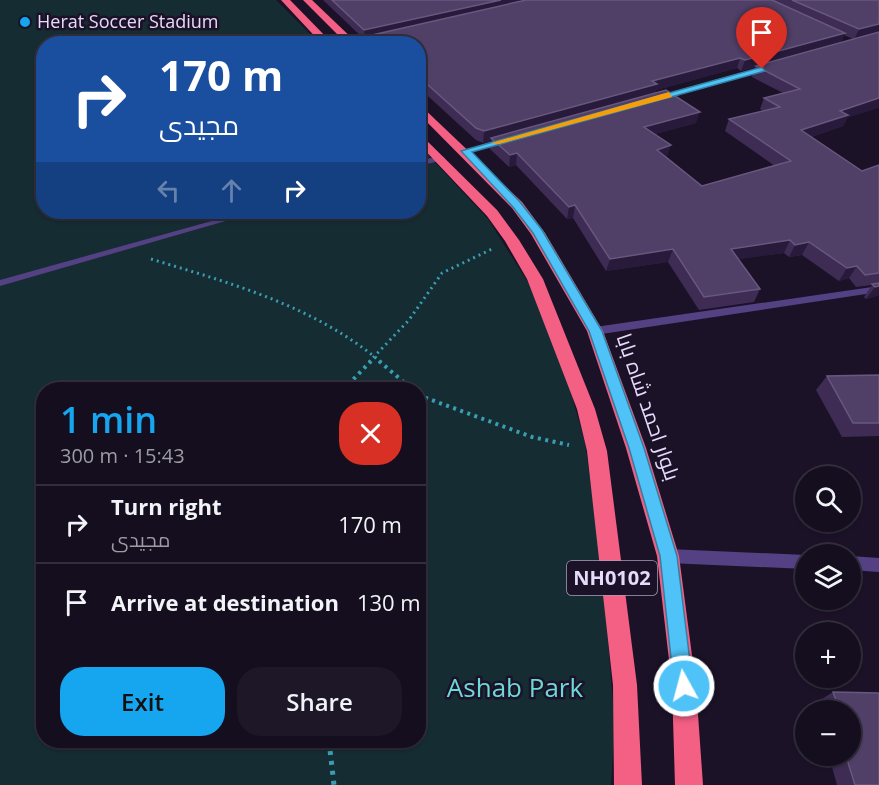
<!DOCTYPE html>
<meta charset="utf-8">
<style>
:root{--surface:#140e1e;--page:#1d1727;--text:#f1f3f6;--muted:#9d9ca4;--line:#332e3c;--accent:#15a6ef}
body{margin:0;font-family:"Open Sans",Cairo,sans-serif;background:var(--page);color:var(--text);height:100vh;display:flex;flex-direction:column;font-size:22px;white-space:nowrap}
*{box-sizing:border-box;margin:0}
p{font-size:20px;color:var(--muted)}
.icon{flex:none;width:33px;height:33px;fill:none;stroke:currentColor;stroke-width:2;stroke-linecap:round;stroke-linejoin:round}
.map{position:relative;flex:1;overflow:hidden}
.sheet{position:absolute;left:36px;top:382px;width:390px;height:366px;display:flex;flex-direction:column;background:var(--surface);border-radius:24px;box-shadow:0 2px 4px #0004,0 0 0 2px var(--line)}
.sheet>*{flex:none}
.banner{position:absolute;left:36px;top:36px;width:390px;height:183px;border-radius:24px;box-shadow:0 2px 4px #0004,0 0 0 2px var(--line);background:#1a4fa0;color:#fff;overflow:hidden}
.fabs{position:absolute;left:795px;top:466px;display:grid;gap:12px}
.fabs a{display:grid;place-items:center;width:66px;height:66px;border-radius:50%;background:var(--surface);box-shadow:0 2px 4px #0004,0 0 0 2px var(--line);font-size:30px}
.pin{position:absolute;display:grid;place-items:center;width:51px;height:51px;color:#fff;margin:-62px -26px;border-radius:50% 50% 50% 0;rotate:-45deg;box-shadow:0 0 6px #0007}
.pin .icon{rotate:45deg}
.me{position:absolute;width:66px;margin:-33px;rotate:353deg;stroke-linejoin:round;filter:drop-shadow(0 0 4px #0008)}
.turn{display:flex;align-items:center;gap:21px;height:126px;padding:0 24px;font-size:27px}
.turn .icon{width:78px;height:78px;stroke-width:2.5}
.turn b{display:block;font-size:42px;line-height:51px}
.lanes{display:flex;align-items:center;height:57px;padding:0 24px;background:#0003;justify-content:center;gap:30px;direction:ltr}
.lanes .off{opacity:.35}
.round{display:grid;place-items:center;flex:none;width:63px;height:63px;border-radius:24px;background:var(--page)}
.headline{display:flex;align-items:center;justify-content:space-between;height:102px;padding:0 24px}
h1{font-size:36px;font-weight:600;line-height:45px;color:var(--accent)}
.button{display:flex;gap:12px;margin-top:auto;padding:12px 24px}
.button a{flex:1;height:69px;border-radius:24px;background:var(--accent);color:#111;font-size:24px;font-weight:600;line-height:69px;text-align:center}
.button a+a{background:var(--page);color:var(--text)}
ul{padding:0;list-style:none}
li{display:flex;align-items:center;gap:18px;height:78px;padding:0 24px;border-top:2px solid var(--line)}
li div{flex:1}
li b{display:block;font-size:22px}
li em{font-style:normal}
.map>svg:first-child{display:block}
.green{fill:#152c32;fill-rule:evenodd}
.lines{fill:none;stroke-linecap:round;stroke-linejoin:round}
.path-far2{stroke:#399eb3;stroke-width:3;stroke-dasharray:2 4;stroke-linecap:butt}
.path-far1{stroke:#399eb3;stroke-width:4;stroke-dasharray:3 4.5;stroke-linecap:butt}
.path{stroke:#399eb3;stroke-width:5;stroke-dasharray:4 6;stroke-linecap:butt}
.street{fill:#534183;fill-rule:evenodd}
.highway{fill:#f45f84;fill-rule:evenodd}
.wall{fill:#3e2c55;fill-rule:evenodd}
.shaded-wall{fill:#281a3b}
.building{fill:#503f67;stroke:#68577e;stroke-width:1.5}
.route{fill:#4fc3f7;stroke:#337fa1;stroke-width:1.5}
.slow{fill:#f59e0b}
.poi-dot{fill:#15a6ef;stroke:#1b1228;stroke-width:2}
.labels{text-anchor:middle;stroke-width:5;stroke-linejoin:round;paint-order:stroke}
.far-poi-label{font-size:18px;fill:#e7dbfc;stroke:#1b1228;text-anchor:start}
.shield{fill:#1b1228;stroke:#aa9fbc;stroke-width:1.5}
.shield-label{font-size:20px;font-weight:bold;fill:#e7dbfc}
.street-label{font-size:21px;fill:#e7dbfc;stroke:#1b1228}
.near-park-label{font-size:26px;fill:#6bd9d7;stroke:#1b1228}
</style>
<div class="map">
<svg width="879" height="785" viewBox="0 0 879 785">
<rect width="100%" height="100%" fill="#1b1228"/>
<path class="green" d="M 0,0 L 276,0 L 319,43 L 44,44 L 44,212 L 418,212 L 419,145 L 488,219 L 529,284 L 561,357 L 585,443 L 600,547 L 615,725 L 611,785 L 0,785 ZM 44,390 L 418,390 L 418,741 L 44,741 Z"/>
<g class="lines">
<g class="path-far2">
<path d="M 151,259 C 233,284 314,306 381,362"/>
<path d="M 369,362 L 409,320 L 442,273 L 492,249"/>
</g>
<g class="path-far1">
<path d="M 379,361 L 413,390"/>
<path d="M 343,390 L 371,361"/>
<path d="M 418,395 L 532,437 L 569,445"/>
</g>
<path class="path" d="M 329,741 L 334,785"/>
<g class="street">
<path d="M 383,37 L 385,38 L 385,40 L 372,44 L 358,44 Z"/>
<path d="M 769,65 L 772,67 L 771,68 L 661,100 L 654,98 Z"/>
<path d="M 502,138 L 509,140 L 466,153 L 462,151 Z"/>
<path d="M 441,156 L 445,158 L 444,160 L 418,166 L 418,161 Z"/>
<path d="M 244,212 L 257,212 L 0,286 L 0,280 Z"/>
<path d="M 879,286 L 879,292 L 595,335 L 589,331 L 595,327 Z"/>
<path d="M 668,549 L 806,555 L 806,569 L 668,563 L 663,561 L 661,556 L 663,551 Z"/>
<path d="M 850,556 L 879,558 L 879,572 L 850,570 Z"/>
</g>
<g class="highway">
<path d="M 281,0 L 290,0 L 333,44 L 322,44 Z"/>
<path d="M 303,0 L 312,0 L 358,44 L 347,44 Z"/>
<path d="M 418,103 L 522,202 L 545,233 L 603,331 L 646,448 L 679,556 L 696,686 L 703,785 L 675,785 L 672,686 L 657,556 L 626,448 L 587,331 L 531,234 L 512,208 L 418,113 Z"/>
<path d="M 418,132 L 497,210 L 519,240 L 543,279 L 595,409 L 607,451 L 637,685 L 642,785 L 614,785 L 613,685 L 587,451 L 577,409 L 527,279 L 505,241 L 487,216 L 418,143 Z"/>
</g>
</g>
<g class="wall">
<path d="M 323,0 L 879,0 L 847,118 L 843,126 L 811,137 L 862,171 L 879,165 L 879,295 L 866,299 L 864,297 L 872,285 L 856,287 L 849,278 L 839,281 L 802,255 L 789,257 L 784,253 L 738,259 L 760,289 L 754,302 L 699,310 L 668,262 L 606,271 L 573,218 L 567,219 L 516,165 L 509,167 L 490,149 L 491,141 L 483,143 L 476,140 L 418,87 L 418,44 L 368,44 L 368,39 L 365,40 ZM 844,35 L 853,39 L 841,43 ZM 755,67 L 752,77 L 783,93 L 764,98 L 760,109 L 763,111 L 729,119 L 725,131 L 775,166 L 702,186 L 667,157 L 655,134 L 696,123 L 655,93 L 656,90 L 737,68 L 741,71 Z"/>
<path d="M 879,375 L 879,436 L 842,437 L 816,390 L 827,376 Z"/>
<path d="M 833,692 L 879,693 L 879,785 L 837,785 L 829,756 L 850,756 L 850,711 L 822,711 L 819,701 Z"/>
</g>
<g class="shaded-wall">
<path d="M 501,0 L 546,0 L 368,36 L 368,39 L 365,40 L 364,30 Z"/>
<path d="M 879,24 L 879,34 L 854,40 L 859,29 Z"/>
<path d="M 845,33 L 841,43 L 756,66 L 755,67 L 741,71 L 745,60 Z"/>
<path d="M 740,58 L 737,68 L 656,90 L 654,95 L 491,138 L 491,141 L 483,143 L 484,131 L 652,81 Z"/>
<path d="M 879,98 L 879,108 L 847,118 L 843,126 L 796,142 L 801,130 L 840,111 Z"/>
<path d="M 700,112 L 696,123 L 641,138 L 644,127 Z"/>
<path d="M 671,145 L 667,157 L 654,161 L 657,150 Z"/>
<path d="M 517,153 L 516,165 L 509,167 L 510,155 Z"/>
<path d="M 575,205 L 573,218 L 567,219 L 569,207 Z"/>
<path d="M 790,240 L 784,253 L 725,261 L 731,249 Z"/>
<path d="M 809,242 L 802,255 L 789,257 L 795,245 Z"/>
<path d="M 673,249 L 668,262 L 606,271 L 610,259 Z"/>
<path d="M 857,266 L 849,278 L 839,281 L 847,268 Z"/>
<path d="M 879,286 L 879,295 L 866,299 L 875,287 Z"/>
</g>
<g class="building">
<path d="M 332,0 L 501,0 L 364,30 Z"/>
<path d="M 526,0 L 772,0 L 845,33 L 745,60 L 740,58 L 652,81 L 657,84 L 484,131 L 476,128 L 418,76 L 418,44 L 377,44 L 368,36 Z"/>
<path d="M 792,0 L 879,0 L 879,24 L 859,29 Z"/>
<path d="M 879,32 L 879,98 L 840,111 L 848,115 L 801,130 L 862,171 L 879,165 L 879,273 L 865,275 L 857,266 L 847,268 L 809,242 L 795,245 L 790,240 L 731,249 L 760,289 L 704,297 L 673,249 L 610,259 L 575,205 L 569,207 L 517,153 L 510,155 L 491,138 L 666,90 L 700,112 L 644,127 L 671,145 L 657,150 L 702,186 L 791,161 L 729,119 L 780,107 L 764,98 L 800,89 L 756,66 Z"/>
<path d="M 879,283 L 879,286 L 875,287 L 872,284 Z"/>
<path d="M 879,375 L 879,423 L 853,423 L 827,376 Z"/>
<path d="M 833,692 L 879,693 L 879,785 L 855,785 L 846,756 L 850,756 L 850,711 L 840,711 Z"/>
</g>
<path class="route" d="M 762,67 L 765,71 L 472,152 L 520,202 L 542,230 L 602,331 L 644,448 L 677,556 L 693,686 L 690,692 L 684,695 L 677,692 L 674,686 L 660,556 L 629,448 L 589,331 L 533,233 L 513,207 L 461,151 Z"/>
<path class="slow" d="M 669,92 L 672,97 L 499,144 L 491,143 Z"/>
<circle class="poi-dot" cx="25" cy="22" r="6"/>
<g class="labels">
<g class="far-poi-label">
<text x="37" y="28">Herat Soccer Stadium</text>
</g>
<rect class="shield" x="567" y="561" width="90" height="34" rx="4.5"/>
<g class="shield-label">
<text x="612" y="585">NH0102</text>
</g>
<g class="street-label">
<text transform="translate(648 407) rotate(71)" y="7">بلوار احمد شاه بابا</text>
</g>
<g class="near-park-label">
<text x="515" y="697">Ashab Park</text>
</g>
</g>
</svg>
<div class="fabs">
<a><svg class="icon" aria-label="search" viewBox="0 0 24 24"><circle cx="10" cy="10" r="6"/><path d="M15 15l6 6"/></svg></a>
<a><svg class="icon" aria-label="layers" viewBox="0 0 24 24"><path d="M12 4l9 5-9 5-9-5zM3 14l9 5 9-5"/></svg></a>
<a>+</a>
<a>−</a>
</div>
<div class="pin" style="left:762px;top:69px;background:#d93025"><svg class="icon" aria-label="arrive" viewBox="0 0 24 24"><path d="M6 21V4h12l-3 4 3 4H6"/></svg></div>
<svg class="me" style="left:684px;top:686px" viewBox="-20 -20 40 40"><circle r="17" fill="#4fc3f7" stroke="#fff" stroke-width="3"/><path d="M0-11L8 9 0 5-8 9z" fill="#fff"/></svg>
<div class="banner">
<div class="turn"><svg class="icon" aria-label="right" viewBox="0 0 24 24"><path d="M7 20v-9h11M14 6l5 5-5 5"/></svg><div><b>170 m</b>مجیدی</div></div>
<div class="lanes"><svg class="icon off" aria-label="left" viewBox="0 0 24 24"><path d="M17 20v-9H6M10 6l-5 5 5 5"/></svg><svg class="icon off" aria-label="ahead" viewBox="0 0 24 24"><path d="M12 20V5M6 11l6-6 6 6"/></svg><svg class="icon" aria-label="right" viewBox="0 0 24 24"><path d="M7 20v-9h11M14 6l5 5-5 5"/></svg></div>
</div>
<section class="sheet">
<div class="headline"><div><h1>1 min</h1><p>300 m · 15:43</p></div><a class="round" style="background:#d93025;color:#fff"><svg class="icon" aria-label="close" viewBox="0 0 24 24"><path d="M6 6l12 12M18 6L6 18"/></svg></a></div>
<ul>
<li><svg class="icon" aria-label="right" viewBox="0 0 24 24"><path d="M7 20v-9h11M14 6l5 5-5 5"/></svg><div><b>Turn right</b><p>مجیدی</p></div><em>170 m</em></li>
<li><svg class="icon" aria-label="arrive" viewBox="0 0 24 24"><path d="M6 21V4h12l-3 4 3 4H6"/></svg><div><b>Arrive at destination</b></div><em>130 m</em></li>
</ul>
<div class="button"><a>Exit</a><a>Share</a></div>
</section>
</div>
